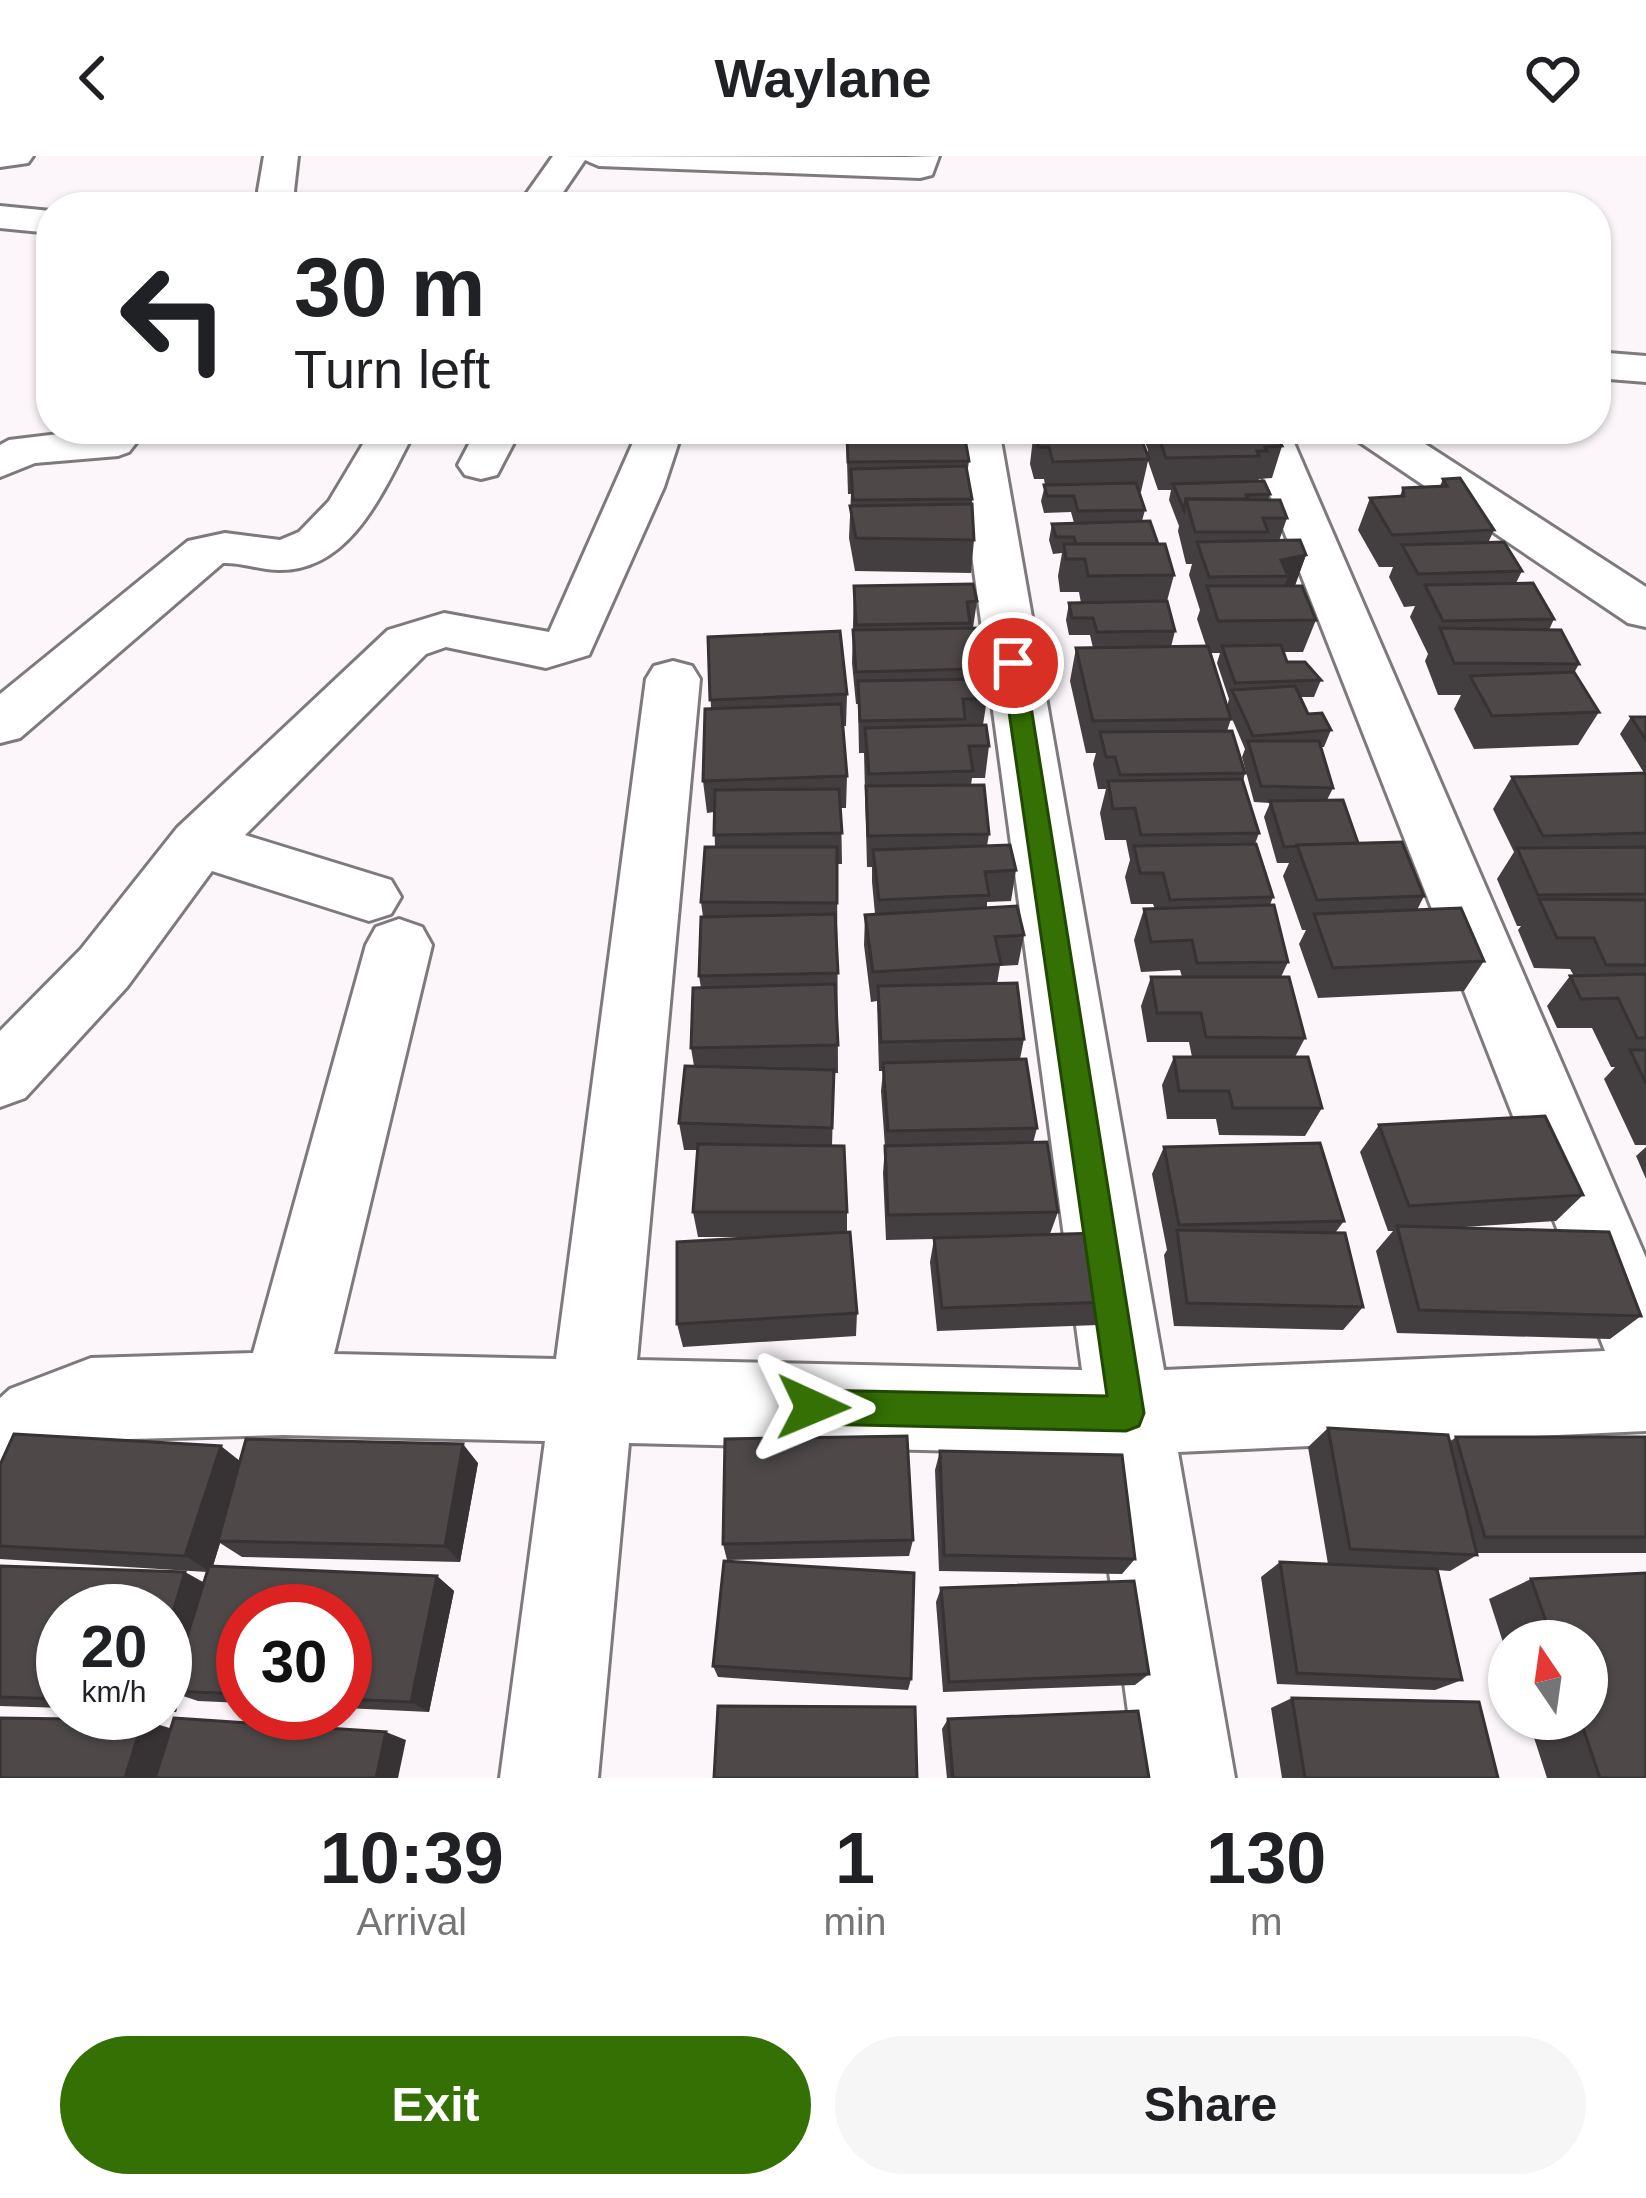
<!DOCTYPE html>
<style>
:root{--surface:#fff;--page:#f6f6f6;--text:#202124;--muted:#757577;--accent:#347003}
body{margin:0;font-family:Helvetica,sans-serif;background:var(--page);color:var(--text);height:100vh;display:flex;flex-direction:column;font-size:45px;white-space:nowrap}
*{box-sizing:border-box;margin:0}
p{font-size:39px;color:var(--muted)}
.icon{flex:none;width:66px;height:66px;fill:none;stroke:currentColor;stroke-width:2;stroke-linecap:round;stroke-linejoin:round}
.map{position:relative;height:1622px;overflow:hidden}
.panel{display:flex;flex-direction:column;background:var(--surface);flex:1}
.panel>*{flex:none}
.top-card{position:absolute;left:36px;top:36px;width:1575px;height:252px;border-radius:48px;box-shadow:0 3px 9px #0004;background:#fff;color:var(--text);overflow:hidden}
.needle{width:78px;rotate:347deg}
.tools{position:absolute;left:1488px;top:1464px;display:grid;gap:24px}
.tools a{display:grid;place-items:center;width:120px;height:120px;border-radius:50%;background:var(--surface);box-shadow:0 3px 9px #0004;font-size:60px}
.speed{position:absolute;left:36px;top:1428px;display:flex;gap:24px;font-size:60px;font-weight:700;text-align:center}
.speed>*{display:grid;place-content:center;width:156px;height:156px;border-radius:50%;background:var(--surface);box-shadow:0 3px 9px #0004;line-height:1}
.speed small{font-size:30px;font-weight:400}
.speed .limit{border:18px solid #d22;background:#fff;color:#111}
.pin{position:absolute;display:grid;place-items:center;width:102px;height:102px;color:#fff;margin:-51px;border:6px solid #fff;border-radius:50%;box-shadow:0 3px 12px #0007}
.me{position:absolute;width:132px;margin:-66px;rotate:91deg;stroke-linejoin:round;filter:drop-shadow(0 0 9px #0008)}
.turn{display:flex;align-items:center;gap:42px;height:252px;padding:0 60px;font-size:54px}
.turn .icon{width:156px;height:156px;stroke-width:2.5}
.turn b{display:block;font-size:84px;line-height:102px}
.eta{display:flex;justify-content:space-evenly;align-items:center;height:204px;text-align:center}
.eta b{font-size:72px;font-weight:800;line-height:84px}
.cta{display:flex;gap:24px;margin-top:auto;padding:24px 60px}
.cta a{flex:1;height:138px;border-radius:72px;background:var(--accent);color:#fff;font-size:48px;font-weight:800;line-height:138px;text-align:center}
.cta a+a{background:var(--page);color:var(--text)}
header{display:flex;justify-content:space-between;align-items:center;height:156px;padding:0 60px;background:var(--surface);font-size:54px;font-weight:800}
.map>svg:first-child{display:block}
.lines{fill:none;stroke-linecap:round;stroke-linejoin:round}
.minor-casing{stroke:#7e797d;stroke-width:6}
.minor{fill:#fff;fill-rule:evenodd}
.wall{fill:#433e3f;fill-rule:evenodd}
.shaded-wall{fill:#373233}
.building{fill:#4e4849;stroke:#373233;stroke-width:3}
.route{fill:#347003;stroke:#224902;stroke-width:3}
</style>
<header><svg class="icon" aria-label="back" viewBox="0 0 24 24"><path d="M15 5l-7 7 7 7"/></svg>Waylane<svg class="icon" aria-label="heart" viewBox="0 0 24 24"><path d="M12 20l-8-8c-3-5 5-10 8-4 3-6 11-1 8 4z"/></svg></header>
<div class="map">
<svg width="1646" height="1622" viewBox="0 0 1646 1622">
<rect width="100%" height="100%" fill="#fcf6fa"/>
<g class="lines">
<defs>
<g id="minor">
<path d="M 0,0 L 33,0 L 28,7 L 0,11 Z"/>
<path d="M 264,0 L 298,0 L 294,35 L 298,51 L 262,51 L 258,35 Z"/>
<path d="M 553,0 L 905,1 L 939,0 L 932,19 L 920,22 L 599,10 L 585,4 L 553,51 L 517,51 Z"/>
<path d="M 0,50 L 51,55 L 51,77 L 0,72 Z"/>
<path d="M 1596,196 L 1646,200 L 1646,226 L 1596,222 Z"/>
<path d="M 100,273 L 147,273 L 129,296 L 118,300 L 35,307 L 0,321 L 0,289 L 9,284 Z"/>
<path d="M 372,273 L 416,273 C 386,328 354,415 279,414 C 260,414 242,406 223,407 L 20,582 L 0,587 L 0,538 L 188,385 L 225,377 L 280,384 L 299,376 L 329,345 Z"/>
<path d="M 477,273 L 521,273 L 497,319 L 481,323 L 465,319 L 458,309 Z"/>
<path d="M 639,273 L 683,273 L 664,331 L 589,499 L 546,512 L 446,491 L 426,498 L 245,679 L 391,724 L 401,741 L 391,758 L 369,765 L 212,715 L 127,831 L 25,942 L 0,951 L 0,875 L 81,793 L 177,672 L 388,474 L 444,457 L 549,476 Z"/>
<path d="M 955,273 L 999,273 L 1164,1214 L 1605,1195 L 1244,273 L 1288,273 L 1646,1102 L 1646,1275 L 1178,1296 L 1235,1622 L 1137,1622 L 1093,1298 L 629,1287 L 598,1622 L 500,1622 L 545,1285 L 283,1279 L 91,1284 C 62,1296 42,1312 30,1341 L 0,1354 L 0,1242 L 10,1233 L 91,1202 L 253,1197 L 366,789 L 376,771 L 399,763 L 422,771 L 432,789 L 334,1198 L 556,1203 L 646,523 L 654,510 L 673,505 L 692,510 L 700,523 L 637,1204 L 1082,1214 Z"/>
<path d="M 1349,273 L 1402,273 L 1646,431 L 1646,471 L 1628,467 L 1355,283 Z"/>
</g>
</defs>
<use href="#minor" class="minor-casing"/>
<use href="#minor" class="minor"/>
</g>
<g class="wall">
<path d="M 846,273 L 964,273 L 969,305 L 967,319 L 972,343 L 974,384 L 971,417 L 855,415 L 849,382 L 851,338 L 848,338 Z"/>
<path d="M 1034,273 L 1134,273 L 1147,299 L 1148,294 L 1140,273 L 1274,273 L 1282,290 L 1272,322 L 1259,323 L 1258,325 L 1270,338 L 1268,344 L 1287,362 L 1279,385 L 1306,399 L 1295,430 L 1316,464 L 1303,496 L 1283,496 L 1287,506 L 1321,524 L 1314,541 L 1300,541 L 1308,558 L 1331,574 L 1324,591 L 1320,591 L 1333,632 L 1327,644 L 1358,687 L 1424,740 L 1417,754 L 1484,805 L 1464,835 L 1318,842 L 1299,788 L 1306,774 L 1302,774 L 1283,720 L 1289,707 L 1277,707 L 1264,661 L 1270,647 L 1254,646 L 1242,601 L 1245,593 L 1227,551 L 1229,543 L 1217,507 L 1220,497 L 1210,497 L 1231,563 L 1227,575 L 1245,617 L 1243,625 L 1259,677 L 1255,688 L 1273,741 L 1270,749 L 1288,806 L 1281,821 L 1305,882 L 1295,901 L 1322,952 L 1305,980 L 1219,979 L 1216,963 L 1167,963 L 1162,929 L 1174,901 L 1192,901 L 1189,886 L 1147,886 L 1141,850 L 1151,821 L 1182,821 L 1180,814 L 1141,816 L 1134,784 L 1144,753 L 1155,753 L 1153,748 L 1131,748 L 1125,721 L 1130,704 L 1126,684 L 1105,684 L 1100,657 L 1106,633 L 1098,633 L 1093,608 L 1096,597 L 1086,597 L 1070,525 L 1076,492 L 1093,492 L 1090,479 L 1069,479 L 1066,464 L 1069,447 L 1081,447 L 1079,436 L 1060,436 L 1058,420 L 1062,397 L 1053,398 L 1049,384 L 1052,368 L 1074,367 L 1071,356 L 1044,357 L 1041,345 L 1045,329 L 1044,323 L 1034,323 L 1030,308 ZM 1148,305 L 1158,334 L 1171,334 L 1169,344 L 1179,370 L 1178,375 L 1186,408 L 1192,408 L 1189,419 L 1200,454 L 1197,463 L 1206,490 L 1171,491 L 1175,475 L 1167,445 L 1174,419 L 1158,388 L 1142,365 L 1145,354 L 1139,336 L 1141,336 Z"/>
<path d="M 1443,323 L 1494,374 L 1488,387 L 1522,415 L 1516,427 L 1554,463 L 1549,474 L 1579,508 L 1574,517 L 1599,556 L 1578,589 L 1474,593 L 1454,553 L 1461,539 L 1438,539 L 1425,505 L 1428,498 L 1410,461 L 1415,450 L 1404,451 L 1389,421 L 1393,411 L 1379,411 L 1358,374 L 1370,342 L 1400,340 L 1403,332 L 1440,330 Z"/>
<path d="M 854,430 L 977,445 L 973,472 L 986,494 L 983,523 L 987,543 L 983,569 L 989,590 L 985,622 L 972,622 L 971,629 L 989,678 L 987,690 L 1016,714 L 1011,745 L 987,746 L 987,752 L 1024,779 L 1018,809 L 1000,810 L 997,828 L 1024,883 L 1020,903 L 1037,972 L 1033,987 L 1058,1056 L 1050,1078 L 1109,1146 L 1099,1169 L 937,1175 L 930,1106 L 934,1083 L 886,1084 L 883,1017 L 885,991 L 881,935 L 883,915 L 879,915 L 877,845 L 871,846 L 864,789 L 865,759 L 875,758 L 872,726 L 872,711 L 867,711 L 864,597 L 859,597 L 858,548 L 856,548 L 852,507 Z"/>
<path d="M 708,481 L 847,538 L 846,570 L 843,570 L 847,620 L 846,652 L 841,652 L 842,708 L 837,708 L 838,917 L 834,917 L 832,990 L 847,1056 L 847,1076 L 857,1157 L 856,1180 L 683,1191 L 677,1168 L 759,1081 L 698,1081 L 693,1056 L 698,994 L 684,994 L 679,967 L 694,910 L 691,892 L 701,832 L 699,820 L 703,761 L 701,746 L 715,691 L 714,656 L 707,657 L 703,625 L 711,552 Z"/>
<path d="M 1631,561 L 1646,561 L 1646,989 L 1635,989 L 1604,923 L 1615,911 L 1611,911 L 1592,872 L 1557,872 L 1547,850 L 1570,820 L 1574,820 L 1570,813 L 1534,812 L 1518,774 L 1521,770 L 1517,770 L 1497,723 L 1514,696 L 1493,653 L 1512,621 L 1644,617 L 1620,578 Z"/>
<path d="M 1379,969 L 1583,1039 L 1556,1065 L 1448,1072 L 1641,1160 L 1610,1183 L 1397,1177 L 1376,1095 L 1393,1075 L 1388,1075 L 1360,996 Z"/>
<path d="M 1164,991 L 1344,1065 L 1335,1077 L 1363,1151 L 1343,1174 L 1174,1170 L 1164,1099 L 1167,1094 L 1152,1018 Z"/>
<path d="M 1646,991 L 1646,1023 L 1636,1000 Z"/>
<path d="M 1328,1272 L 1450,1286 L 1456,1281 L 1646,1281 L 1646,1397 L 1476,1397 L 1477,1399 L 1450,1415 L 1437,1414 L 1462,1524 L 1435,1534 L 1277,1528 L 1261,1421 L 1280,1406 L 1328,1408 L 1308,1291 Z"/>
<path d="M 940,1295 L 1135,1403 L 1122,1418 L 939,1415 L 935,1314 Z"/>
<path d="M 240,1305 L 478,1307 L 460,1406 L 242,1401 L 220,1387 L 213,1410 L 437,1420 L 454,1435 L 429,1556 L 345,1552 L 345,1455 L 243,1455 L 243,1547 L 198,1545 L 180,1539 L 176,1556 L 165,1556 L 165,1455 L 63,1455 L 63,1552 L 0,1550 L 0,1410 L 204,1426 L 207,1416 L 0,1403 L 0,1309 Z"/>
<path d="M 913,1384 L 909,1400 L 727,1404 L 723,1388 Z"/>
<path d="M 1646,1417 L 1646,1622 L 1547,1622 L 1528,1563 L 1587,1563 L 1587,1485 L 1509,1485 L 1509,1505 L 1489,1443 L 1531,1423 Z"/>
<path d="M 941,1432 L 1149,1518 L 1135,1529 L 943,1536 L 936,1446 Z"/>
<path d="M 713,1510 L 911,1523 L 908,1534 L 718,1521 Z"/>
<path d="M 1292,1542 L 1498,1622 L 1282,1622 L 1271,1552 Z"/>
<path d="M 948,1563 L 1149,1622 L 947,1622 L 942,1573 Z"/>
</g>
<g class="shaded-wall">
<path d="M 1306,399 L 1294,431 L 1283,434 L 1288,420 L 1281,404 Z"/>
<path d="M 463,1288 L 478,1307 L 460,1406 L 445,1390 Z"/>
<path d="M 221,1290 L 245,1309 L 218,1385 L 220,1387 L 211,1416 L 185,1400 Z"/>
<path d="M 185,1416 L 212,1431 L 170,1535 L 180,1539 L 176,1556 L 165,1552 L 165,1483 Z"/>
<path d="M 437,1420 L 454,1435 L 429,1556 L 411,1546 Z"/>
<path d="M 143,1564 L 173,1573 L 159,1622 L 125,1622 Z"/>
<path d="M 386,1576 L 406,1584 L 398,1622 L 376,1622 Z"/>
</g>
<g class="building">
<path d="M 1156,273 L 1274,273 L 1282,290 L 1265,291 L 1267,295 L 1257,295 L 1259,300 L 1166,302 Z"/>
<path d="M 1138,274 L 1149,303 L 1053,306 L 1049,291 L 1038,291 L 1035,276 Z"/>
<path d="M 964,277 L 969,305 L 848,306 L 847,279 Z"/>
<path d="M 966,310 L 972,343 L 853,344 L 851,313 Z"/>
<path d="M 1460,322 L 1494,374 L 1392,379 L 1370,342 L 1404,340 L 1403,332 L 1447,330 L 1443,323 Z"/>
<path d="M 1264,325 L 1270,338 L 1246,339 L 1248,343 L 1186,343 L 1184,354 L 1173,328 Z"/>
<path d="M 1136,327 L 1145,354 L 1078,355 L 1074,340 L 1047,340 L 1044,329 Z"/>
<path d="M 1186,343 L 1280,344 L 1287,362 L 1263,362 L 1268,376 L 1195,376 Z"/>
<path d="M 972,348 L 974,384 L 856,382 L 850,350 Z"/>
<path d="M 1150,365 L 1158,388 L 1076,388 L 1074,381 L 1056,381 L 1052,368 Z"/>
<path d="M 1300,384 L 1306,399 L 1281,404 L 1288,420 L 1209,421 L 1197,386 Z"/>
<path d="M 1504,386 L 1522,415 L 1418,418 L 1402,389 Z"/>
<path d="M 1064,388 L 1165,388 L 1174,419 L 1088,420 L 1085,403 L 1066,403 Z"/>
<path d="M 1533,427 L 1554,463 L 1443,465 L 1425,429 Z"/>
<path d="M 973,428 L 977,445 L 967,446 L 970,467 L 856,469 L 854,430 Z"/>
<path d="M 1207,430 L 1302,430 L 1316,464 L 1218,465 Z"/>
<path d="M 1167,445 L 1175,475 L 1097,476 L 1093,462 L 1072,462 L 1069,447 Z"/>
<path d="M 983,472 L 986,494 L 970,495 L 973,513 L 856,516 L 853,474 Z"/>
<path d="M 1440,472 L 1561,474 L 1579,508 L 1454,507 Z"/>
<path d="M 840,475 L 847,538 L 710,544 L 708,481 Z"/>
<path d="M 1281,489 L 1287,506 L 1305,506 L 1321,524 L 1235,527 L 1222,490 Z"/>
<path d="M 1208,490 L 1231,563 L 1093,565 L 1076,492 Z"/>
<path d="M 1574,516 L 1599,556 L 1492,560 L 1470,520 Z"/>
<path d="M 983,523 L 987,543 L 963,543 L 965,563 L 860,565 L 858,525 Z"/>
<path d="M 1295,530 L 1308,558 L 1322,557 L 1331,574 L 1253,580 L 1232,534 Z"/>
<path d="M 841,548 L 847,620 L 703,625 L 705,553 Z"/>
<path d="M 1631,561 L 1646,561 L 1646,584 Z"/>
<path d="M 986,569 L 989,590 L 969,590 L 973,615 L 869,618 L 865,572 Z"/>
<path d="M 1232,575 L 1245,617 L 1120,619 L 1115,601 L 1106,601 L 1100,576 Z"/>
<path d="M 1248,585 L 1319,585 L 1333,632 L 1261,630 Z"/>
<path d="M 1646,617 L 1646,677 L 1543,680 L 1512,621 Z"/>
<path d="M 1242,623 L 1259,677 L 1141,679 L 1135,652 L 1113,653 L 1108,625 Z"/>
<path d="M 984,629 L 989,678 L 868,680 L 866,630 Z"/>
<path d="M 839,633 L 842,677 L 714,679 L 715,634 Z"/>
<path d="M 1343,644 L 1358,687 L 1284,691 L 1270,645 Z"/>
<path d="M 1402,686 L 1424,740 L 1317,744 L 1297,689 Z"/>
<path d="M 1256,688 L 1273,741 L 1170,744 L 1163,717 L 1140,717 L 1134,690 Z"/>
<path d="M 1010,689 L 1016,714 L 985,716 L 989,739 L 879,744 L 873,694 Z"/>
<path d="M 705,691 L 837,691 L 837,747 L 701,746 Z"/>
<path d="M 1646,691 L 1646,738 L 1538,739 L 1517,692 Z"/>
<path d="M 1539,743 L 1646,744 L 1646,809 L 1606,809 L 1594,782 L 1557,782 Z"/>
<path d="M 1274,749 L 1288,806 L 1197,807 L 1192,784 L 1151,786 L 1144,753 Z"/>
<path d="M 1017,750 L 1024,779 L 995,781 L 1001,808 L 873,816 L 865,759 Z"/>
<path d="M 1461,752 L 1484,805 L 1333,812 L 1314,758 Z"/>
<path d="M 835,758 L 838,817 L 699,820 L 701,761 Z"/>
<path d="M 1646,818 L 1646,882 L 1637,882 L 1618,842 L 1581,843 L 1570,820 Z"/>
<path d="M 1151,821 L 1289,821 L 1305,882 L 1206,881 L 1201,857 L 1157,857 Z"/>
<path d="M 1017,827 L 1024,883 L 881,886 L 878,830 Z"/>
<path d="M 835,828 L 838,889 L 691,892 L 693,832 Z"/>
<path d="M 1630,894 L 1646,894 L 1646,927 Z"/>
<path d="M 1174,901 L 1308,901 L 1322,952 L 1233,952 L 1229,935 L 1179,935 Z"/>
<path d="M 1026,903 L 1037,972 L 888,975 L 883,907 Z"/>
<path d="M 685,910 L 834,914 L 832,972 L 679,967 Z"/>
<path d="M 1545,960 L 1583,1039 L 1409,1050 L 1379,969 Z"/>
<path d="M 1047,986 L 1058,1056 L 888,1059 L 885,990 Z"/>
<path d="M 1320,987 L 1344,1065 L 1179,1069 L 1164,991 Z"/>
<path d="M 698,988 L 844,990 L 847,1056 L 693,1056 Z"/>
<path d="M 1397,1070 L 1609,1076 L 1641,1160 L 1419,1154 Z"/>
<path d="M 1177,1074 L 1345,1077 L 1363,1151 L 1187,1147 Z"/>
<path d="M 850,1076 L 857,1157 L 677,1168 L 677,1086 Z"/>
<path d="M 1098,1077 L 1109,1146 L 942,1152 L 934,1082 Z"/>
<path d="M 1328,1272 L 1448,1279 L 1477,1399 L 1350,1393 Z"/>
<path d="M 14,1278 L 221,1290 L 185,1400 L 0,1390 L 0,1309 Z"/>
<path d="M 907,1280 L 913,1384 L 723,1388 L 725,1283 Z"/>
<path d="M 1456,1281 L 1646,1281 L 1646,1381 L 1485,1381 Z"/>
<path d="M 246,1283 L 463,1288 L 445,1390 L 218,1385 Z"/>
<path d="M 940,1295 L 1122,1299 L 1135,1403 L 944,1399 Z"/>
<path d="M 724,1405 L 914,1417 L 911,1523 L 713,1510 Z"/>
<path d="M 1280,1406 L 1437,1413 L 1462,1524 L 1297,1517 Z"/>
<path d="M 0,1410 L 185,1416 L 165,1483 L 165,1455 L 63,1455 L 63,1543 L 0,1541 Z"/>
<path d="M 209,1410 L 437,1420 L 411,1546 L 345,1543 L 345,1455 L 243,1455 L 243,1538 L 170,1535 Z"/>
<path d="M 1646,1417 L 1646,1622 L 1600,1622 L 1580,1563 L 1587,1563 L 1587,1485 L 1553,1485 L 1531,1423 Z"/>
<path d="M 1134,1425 L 1149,1518 L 949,1526 L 941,1432 Z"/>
<path d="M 1292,1542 L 1479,1546 L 1498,1622 L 1305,1622 Z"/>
<path d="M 718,1550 L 915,1551 L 917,1622 L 714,1622 Z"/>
<path d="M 1138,1555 L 1149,1622 L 953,1622 L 948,1563 Z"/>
<path d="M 0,1562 L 143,1564 L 125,1622 L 0,1622 Z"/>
<path d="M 174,1562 L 386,1576 L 376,1622 L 155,1622 Z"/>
</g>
<path class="route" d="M 1013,500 L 1024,507 L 1144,1257 L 1139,1270 L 1126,1275 L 813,1268 L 801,1263 L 795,1251 L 801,1239 L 813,1234 L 1107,1240 L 1002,507 Z"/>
</svg>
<div class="tools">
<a><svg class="needle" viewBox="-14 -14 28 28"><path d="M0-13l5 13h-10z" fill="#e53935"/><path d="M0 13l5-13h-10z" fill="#757577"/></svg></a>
</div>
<div class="speed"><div>20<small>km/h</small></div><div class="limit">30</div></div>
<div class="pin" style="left:1013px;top:507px;background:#d93025"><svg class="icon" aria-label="arrive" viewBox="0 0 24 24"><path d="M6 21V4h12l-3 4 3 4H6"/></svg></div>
<svg class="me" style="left:813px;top:1251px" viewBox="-20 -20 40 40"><path d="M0-17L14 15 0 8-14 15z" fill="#347003" stroke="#fff" stroke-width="4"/></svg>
<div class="top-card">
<div class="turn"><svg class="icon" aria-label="left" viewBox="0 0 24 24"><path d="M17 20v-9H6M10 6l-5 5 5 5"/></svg><div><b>30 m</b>Turn left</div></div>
</div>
</div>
<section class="panel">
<div class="eta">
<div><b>10:39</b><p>Arrival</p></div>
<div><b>1</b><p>min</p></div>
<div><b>130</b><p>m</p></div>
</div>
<div class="cta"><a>Exit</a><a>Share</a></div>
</section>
